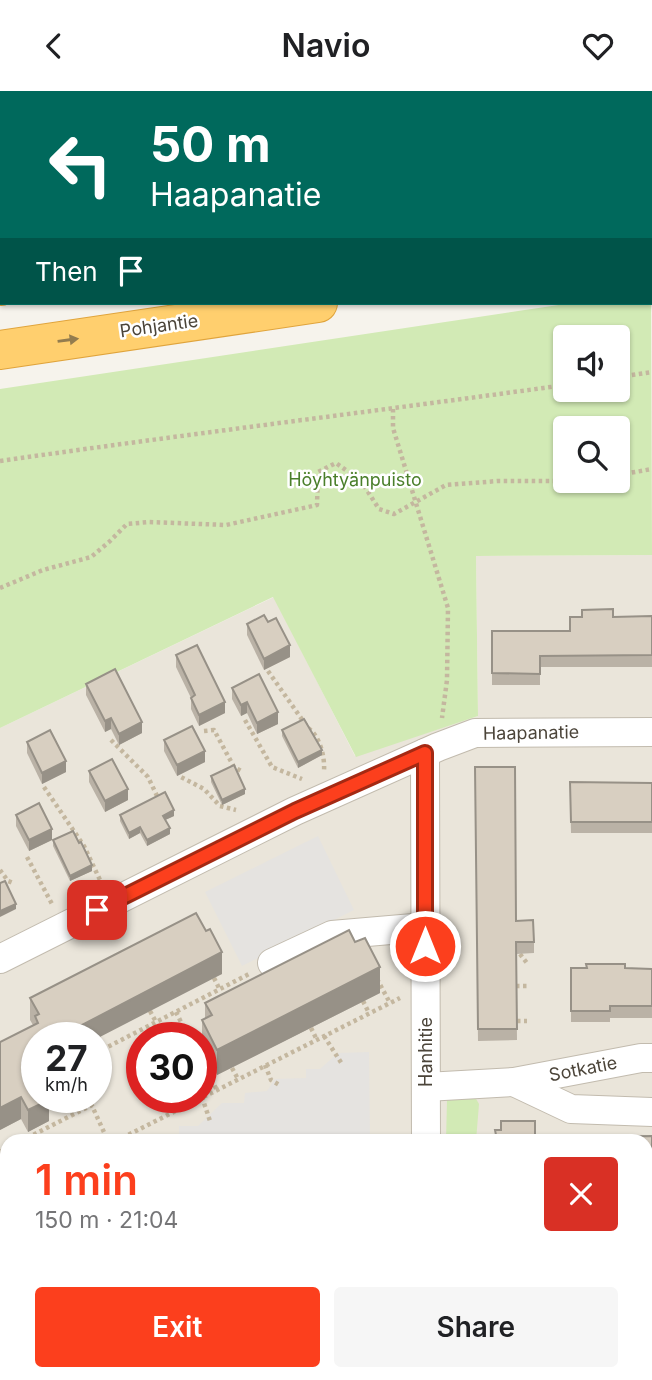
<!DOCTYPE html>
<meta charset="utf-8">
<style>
:root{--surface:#fff;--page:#f6f6f6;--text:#202124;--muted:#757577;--accent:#fc3f1d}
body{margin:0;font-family:Inter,sans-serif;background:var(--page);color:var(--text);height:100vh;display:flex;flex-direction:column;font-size:26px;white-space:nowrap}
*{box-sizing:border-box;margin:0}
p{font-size:23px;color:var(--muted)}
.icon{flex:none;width:38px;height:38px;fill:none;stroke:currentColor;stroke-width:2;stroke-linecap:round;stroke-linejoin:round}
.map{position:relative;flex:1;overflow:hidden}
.drawer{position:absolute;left:0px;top:1043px;width:653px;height:247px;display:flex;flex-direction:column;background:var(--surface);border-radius:21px 21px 0 0;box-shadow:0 2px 5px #0004}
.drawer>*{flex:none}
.hud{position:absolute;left:0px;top:0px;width:653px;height:214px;box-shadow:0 2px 5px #0004;background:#00695c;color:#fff;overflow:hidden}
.buttons{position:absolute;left:553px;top:234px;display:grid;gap:14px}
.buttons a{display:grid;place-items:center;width:77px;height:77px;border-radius:7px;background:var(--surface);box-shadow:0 2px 5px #0004;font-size:35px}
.speed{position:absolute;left:21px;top:931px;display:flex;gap:14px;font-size:35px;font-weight:700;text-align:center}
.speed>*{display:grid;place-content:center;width:91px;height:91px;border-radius:50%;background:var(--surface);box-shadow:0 2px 5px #0004;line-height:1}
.speed small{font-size:18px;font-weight:400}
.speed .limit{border:10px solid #d22;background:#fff;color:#111}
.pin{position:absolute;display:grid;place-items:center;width:60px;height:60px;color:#fff;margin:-30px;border-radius:14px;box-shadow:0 4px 10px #0006}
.me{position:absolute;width:77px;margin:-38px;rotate:0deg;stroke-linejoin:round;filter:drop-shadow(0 0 5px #0008)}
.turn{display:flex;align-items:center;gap:24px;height:147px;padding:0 35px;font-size:32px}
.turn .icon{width:91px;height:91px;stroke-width:2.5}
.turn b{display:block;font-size:49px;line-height:60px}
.then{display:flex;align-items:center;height:66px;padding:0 35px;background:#0003;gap:14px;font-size:26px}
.round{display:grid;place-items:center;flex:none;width:74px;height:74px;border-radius:7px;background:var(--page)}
.headline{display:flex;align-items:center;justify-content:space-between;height:119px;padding:0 35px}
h1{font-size:42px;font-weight:600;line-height:52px;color:var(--accent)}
.primary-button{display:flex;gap:14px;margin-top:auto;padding:14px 35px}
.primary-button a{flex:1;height:80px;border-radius:7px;background:var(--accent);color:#fff;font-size:28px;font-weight:600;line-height:80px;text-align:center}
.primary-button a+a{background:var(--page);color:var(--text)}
header{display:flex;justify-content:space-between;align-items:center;height:91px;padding:0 35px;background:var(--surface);font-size:32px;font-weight:600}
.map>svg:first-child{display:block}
.residential{fill:#eae5da;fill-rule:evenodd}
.education{fill:#efe8d6}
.green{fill:#d2eab5;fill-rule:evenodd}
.parking{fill:#e5e3e0}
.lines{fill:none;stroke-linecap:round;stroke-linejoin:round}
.minor-casing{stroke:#c2bbae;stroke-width:30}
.highway-casing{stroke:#e0a43c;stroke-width:40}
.path{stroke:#c4b79f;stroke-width:4.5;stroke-dasharray:3.5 3.5;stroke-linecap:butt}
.minor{stroke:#fff;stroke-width:28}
.highway{stroke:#ffcf6e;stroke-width:38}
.wall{fill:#bab2a6}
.shaded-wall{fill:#979187}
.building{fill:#d8cfc1;stroke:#979187;stroke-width:2}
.oneway{fill:#937c4e}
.route-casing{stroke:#a42913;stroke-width:18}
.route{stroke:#fc3f1d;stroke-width:12}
.labels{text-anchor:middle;stroke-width:5;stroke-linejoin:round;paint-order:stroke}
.street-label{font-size:18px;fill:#4b4439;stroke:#fff}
.park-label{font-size:18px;fill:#4a7f2a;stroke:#fff}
</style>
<header><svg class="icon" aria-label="back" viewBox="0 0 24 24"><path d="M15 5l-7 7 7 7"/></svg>Navio<svg class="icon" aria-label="heart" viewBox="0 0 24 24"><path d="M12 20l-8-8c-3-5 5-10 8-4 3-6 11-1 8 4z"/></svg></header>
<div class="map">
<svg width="652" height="1289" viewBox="0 0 652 1289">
<rect width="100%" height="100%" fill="#f6f3ec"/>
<path class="residential" d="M 652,464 L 652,1289 L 0,1289 L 0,637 L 274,506 L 355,665 L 478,625 L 476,465 ZM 37,947 L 96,947 L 96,1006 L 37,1006 ZM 142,947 L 201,947 L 201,1006 L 142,1006 ZM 7,1050 L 646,1050 L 646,1283 L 7,1283 Z"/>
<path class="education" d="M 7,1185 L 7,1283 L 169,1283 L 169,1289 L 0,1289 L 0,1189 Z"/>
<g class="green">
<path d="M 0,0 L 652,0 L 652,45 L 651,2 L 2,2 L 2,51 Z"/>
<path d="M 651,200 L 652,464 L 476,465 L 478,625 L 356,666 L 273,506 L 0,637 L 0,298 L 572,212 L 651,212 ZM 565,247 L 618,247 L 618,299 L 565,299 ZM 565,338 L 618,338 L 618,390 L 565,390 Z"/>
<path d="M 475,1006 L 479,1013 L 476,1050 L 446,1050 L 447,1009 Z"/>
</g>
<g class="parking">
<path d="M 318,745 L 354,819 L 242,875 L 205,801 Z"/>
<path d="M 369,961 L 370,1050 L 179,1050 L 179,1035 L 198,1035 L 222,1012 L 244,1012 L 245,1002 L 267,1000 L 275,988 L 306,987 L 306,978 L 320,978 L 338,962 Z"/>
<rect x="188" y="1283" width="187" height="6"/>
</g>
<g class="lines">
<defs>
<g id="minor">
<path d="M 425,662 L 426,1050"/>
<path d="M 0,868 L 295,720 L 438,656 L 475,642 L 652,641"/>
<path d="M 272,872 L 332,844 L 425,836"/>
<path d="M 514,991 L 571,1018 L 652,1021"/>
<path d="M 426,996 L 514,991 L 641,967 L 652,967"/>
<path d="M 0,1162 L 7,1159"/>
<path d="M 427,1283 L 427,1289"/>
</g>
<g id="highway">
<path d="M 651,99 L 652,98"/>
<path d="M 651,162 L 652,162"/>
<path d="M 0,195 L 2,194"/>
<path d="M 0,259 L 318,212"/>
</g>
</defs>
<use href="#minor" class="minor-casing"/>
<use href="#highway" class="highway-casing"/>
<g class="path">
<path d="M 618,286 L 652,281"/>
<path d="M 393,318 L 393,337 L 448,517 L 447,589 L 442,627"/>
<path d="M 0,370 C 188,343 377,320 565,294"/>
<path d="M 618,384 L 652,378"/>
<path d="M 0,497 L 43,479 L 91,466 L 109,451 L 127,433 L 149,431 L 226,434 L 317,414 L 318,381 L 336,372 L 361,390 L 379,418 L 394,423 L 446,394 L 498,390 L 576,390"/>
<path d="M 268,580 L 308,637 C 320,645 325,666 324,680"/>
<path d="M 245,629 L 272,676 L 302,688"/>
<path d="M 204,640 L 214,639 L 234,676 L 243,681"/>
<path d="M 111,649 L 148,686 L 159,709"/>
<path d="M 178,680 L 181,686 L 204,698 L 220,715 L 236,719"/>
<path d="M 44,696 L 84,755 L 100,789"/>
<path d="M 27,766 L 52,813"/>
<path d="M 0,779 L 8,790 L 13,792"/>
<path d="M 520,863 L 527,872"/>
<path d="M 214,887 L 220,899"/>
<path d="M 377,888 L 390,912"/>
<path d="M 516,895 L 527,895"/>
<path d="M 363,910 L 369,922"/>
<path d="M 150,920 L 156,931"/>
<path d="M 176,921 L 189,947"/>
<path d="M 517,930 L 527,930"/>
<path d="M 311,937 L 317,949"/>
<path d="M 324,945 L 342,973"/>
<path d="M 96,962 L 251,882"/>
<path d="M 201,970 L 217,999"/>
<path d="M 265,974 L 271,989 L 281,995"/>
<path d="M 232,977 L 238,988"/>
<path d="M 88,1006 L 108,1050"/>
<path d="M 202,1006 L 210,1030"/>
<path d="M 21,1050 L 92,1014"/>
<path d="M 116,1050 L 400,907"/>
<path d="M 0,1061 L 7,1057"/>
<path d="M 0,1085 L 7,1099"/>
<path d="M 0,1109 L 7,1105"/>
</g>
<use href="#minor" class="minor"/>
<use href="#highway" class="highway"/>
</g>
<g class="wall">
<path d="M 652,525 L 652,576 L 540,576 L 540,594 L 492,594 L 492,540 L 570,540 L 613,526 Z"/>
<path d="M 268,531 L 290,566 L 264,579 L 247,544 L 247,533 Z"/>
<path d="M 176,564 L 225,622 L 199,635 L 191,618 L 191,607 L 176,576 Z"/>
<path d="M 86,593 L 142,642 L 119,654 L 111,638 L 105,641 L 86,604 Z"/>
<path d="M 232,597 L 278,633 L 257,643 L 247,622 L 241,625 L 232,608 Z"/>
<path d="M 282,639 L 322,664 L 298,677 L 282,645 Z"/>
<path d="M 164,649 L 205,671 L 177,685 L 164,660 Z"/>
<path d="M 27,651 L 66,681 L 42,693 L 27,662 Z"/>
<path d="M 475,676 L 516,830 L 534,851 L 534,862 L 516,863 L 517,949 L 478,950 Z"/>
<path d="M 89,680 L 128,709 L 105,721 L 89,691 Z"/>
<path d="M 211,685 L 245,703 L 222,714 L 211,691 Z"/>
<path d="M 570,691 L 652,692 L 652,742 L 571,742 Z"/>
<path d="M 16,724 L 52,749 L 29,760 L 16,735 Z"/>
<path d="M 120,724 L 174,725 L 165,729 L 170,743 L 147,755 L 140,742 L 129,748 L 120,730 Z"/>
<path d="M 53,749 L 79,752 L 92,780 L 70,790 L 53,755 Z"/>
<path d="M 571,877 L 652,878 L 652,927 L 610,927 L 610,931 L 571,931 Z"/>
<path d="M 222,883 L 37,947 L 49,1014 L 49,1030 L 28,1041 L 21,1028 L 0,1039 L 33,934 L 30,929 L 30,907 Z"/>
<path d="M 380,902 L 217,984 L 202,955 L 202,929 L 205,928 L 205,912 Z"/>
<path d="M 652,1045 L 652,1097 L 646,1097 L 646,1050 Z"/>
<rect x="646" y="1233" width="6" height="50"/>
<rect x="573" y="1283" width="39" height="4"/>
</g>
<g class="shaded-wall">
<path d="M 290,554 L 290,566 L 264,579 L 264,568 Z"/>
<path d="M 225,611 L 225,622 L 199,635 L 199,624 Z"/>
<path d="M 247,611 L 247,622 L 241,625 L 241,614 Z"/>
<path d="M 278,621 L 278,633 L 257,643 L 257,632 Z"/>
<path d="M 111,627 L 111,638 L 105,641 L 105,630 Z"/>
<path d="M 142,631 L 142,642 L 119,654 L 119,643 Z"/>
<path d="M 322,659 L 322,664 L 298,677 L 298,671 Z"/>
<path d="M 205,660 L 205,671 L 177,685 L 177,674 Z"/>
<path d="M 66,670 L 66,681 L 42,693 L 42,682 Z"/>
<path d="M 128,698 L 128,709 L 105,721 L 105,710 Z"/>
<path d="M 245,698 L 245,703 L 222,714 L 222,709 Z"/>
<path d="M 174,719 L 174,725 L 163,730 L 163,725 Z"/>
<path d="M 140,736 L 140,742 L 129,748 L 129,742 Z"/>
<path d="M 170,737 L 170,743 L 147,755 L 147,749 Z"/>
<path d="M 52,738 L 52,749 L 29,760 L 29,749 Z"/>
<path d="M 92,774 L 92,780 L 70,790 L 70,785 Z"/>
<path d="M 16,813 L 16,818 L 0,826 L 0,820 Z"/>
<path d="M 222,861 L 222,883 L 96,948 L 96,947 L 57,947 Z"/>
<path d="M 380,876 L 380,902 L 217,984 L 217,959 Z"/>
<path d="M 21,1006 L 21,1028 L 0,1039 L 0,1017 Z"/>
<path d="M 42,1006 L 64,1006 L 49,1014 L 49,1030 L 28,1041 L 28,1019 Z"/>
</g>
<g class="building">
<path d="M 613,518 L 613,526 L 652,525 L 652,564 L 540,565 L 540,583 L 492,582 L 492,540 L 570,540 L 570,526 L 582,526 L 582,519 Z"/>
<path d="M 264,524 L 268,531 L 276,527 L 290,554 L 264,568 L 247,533 Z"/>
<path d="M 197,554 L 225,611 L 199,624 L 191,607 L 195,604 L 176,564 Z"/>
<path d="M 115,578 L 142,631 L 119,643 L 111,627 L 105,630 L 86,593 Z"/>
<path d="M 259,583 L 278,621 L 257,632 L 247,611 L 241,614 L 232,597 Z"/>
<path d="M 304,628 L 322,659 L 298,671 L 282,639 Z"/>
<path d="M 192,635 L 205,660 L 177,674 L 164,649 Z"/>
<path d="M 50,639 L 66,670 L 42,682 L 27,651 Z"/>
<path d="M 112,668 L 128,698 L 105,710 L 89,680 Z"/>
<path d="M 234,674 L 245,698 L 222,709 L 211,685 Z"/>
<path d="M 475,676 L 515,676 L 516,830 L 533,829 L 534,851 L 516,851 L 517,938 L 478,938 Z"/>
<path d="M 570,691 L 652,692 L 652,731 L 571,731 Z"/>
<path d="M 165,701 L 174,719 L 163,725 L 170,737 L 147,749 L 140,736 L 129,742 L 120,724 Z"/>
<path d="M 39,712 L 52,738 L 29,749 L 16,724 Z"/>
<path d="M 73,740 L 79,752 L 81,751 L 92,774 L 70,785 L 53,749 Z"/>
<path d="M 5,790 L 16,813 L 0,820 L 0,792 Z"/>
<path d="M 196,822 L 206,840 L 210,838 L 222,861 L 57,947 L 37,947 L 37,1006 L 48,1006 L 49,1009 L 28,1019 L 21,1006 L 0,1017 L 0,951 L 38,932 L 35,925 L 39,923 L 30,907 Z"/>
<path d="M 349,839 L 355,851 L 365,847 L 380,876 L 217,959 L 202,929 L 212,924 L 205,912 Z"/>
<path d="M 586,873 L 625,873 L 625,877 L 652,878 L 652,915 L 610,915 L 610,920 L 571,920 L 571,877 L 587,877 Z"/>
<path d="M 501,1030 L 535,1030 L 535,1050 L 486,1050 L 486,1044 L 496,1044 L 495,1039 L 501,1039 Z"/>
<path d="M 652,1045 L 652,1086 L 646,1086 L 646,1050 L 572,1050 L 572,1046 Z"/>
<rect x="646" y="1233" width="6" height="39"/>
<path d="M 0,1253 L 7,1253 L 7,1283 L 102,1283 L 102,1289 L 0,1289 Z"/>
<rect x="502" y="1283" width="32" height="6"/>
</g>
<defs><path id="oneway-solid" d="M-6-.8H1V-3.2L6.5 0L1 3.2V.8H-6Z" transform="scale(1.75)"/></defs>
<use class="oneway" href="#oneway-solid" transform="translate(68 249) rotate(-8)"/>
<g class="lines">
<defs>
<path id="route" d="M 97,819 L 295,720 L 425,662 L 425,855"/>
</defs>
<use href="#route" class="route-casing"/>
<use href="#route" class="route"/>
</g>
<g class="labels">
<g class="street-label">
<text transform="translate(159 235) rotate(-8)" y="6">Pohjantie</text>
<text transform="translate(531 642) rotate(-1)" y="6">Haapanatie</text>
<text transform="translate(426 961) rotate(-90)" y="6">Hanhitie</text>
<text transform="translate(583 978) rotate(-11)" y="6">Sotkatie</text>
</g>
<g class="park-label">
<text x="355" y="395">Höyhtyänpuisto</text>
</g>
</g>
</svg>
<div class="buttons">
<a><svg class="icon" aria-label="sound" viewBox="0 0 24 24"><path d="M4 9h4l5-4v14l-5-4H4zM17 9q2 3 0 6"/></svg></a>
<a><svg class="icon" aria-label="search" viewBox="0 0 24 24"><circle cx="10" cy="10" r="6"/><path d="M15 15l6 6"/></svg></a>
</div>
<div class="speed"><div>27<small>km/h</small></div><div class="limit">30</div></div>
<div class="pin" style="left:97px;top:819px;background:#d93025"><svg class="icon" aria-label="arrive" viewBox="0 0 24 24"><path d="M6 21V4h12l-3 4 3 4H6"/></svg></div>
<svg class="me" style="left:425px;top:855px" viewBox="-20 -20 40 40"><circle r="17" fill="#fc3f1d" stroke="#fff" stroke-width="3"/><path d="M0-11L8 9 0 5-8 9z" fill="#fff"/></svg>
<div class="hud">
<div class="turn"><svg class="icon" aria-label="left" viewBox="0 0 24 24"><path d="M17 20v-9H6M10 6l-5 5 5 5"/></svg><div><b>50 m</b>Haapanatie</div></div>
<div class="then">Then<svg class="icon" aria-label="arrive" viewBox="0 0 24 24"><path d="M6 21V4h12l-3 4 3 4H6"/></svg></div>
</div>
<section class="drawer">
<div class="headline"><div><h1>1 min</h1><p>150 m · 21:04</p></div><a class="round" style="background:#d93025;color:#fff"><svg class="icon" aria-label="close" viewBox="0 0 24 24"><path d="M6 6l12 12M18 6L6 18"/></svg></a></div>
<div class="primary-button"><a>Exit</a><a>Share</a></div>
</section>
</div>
